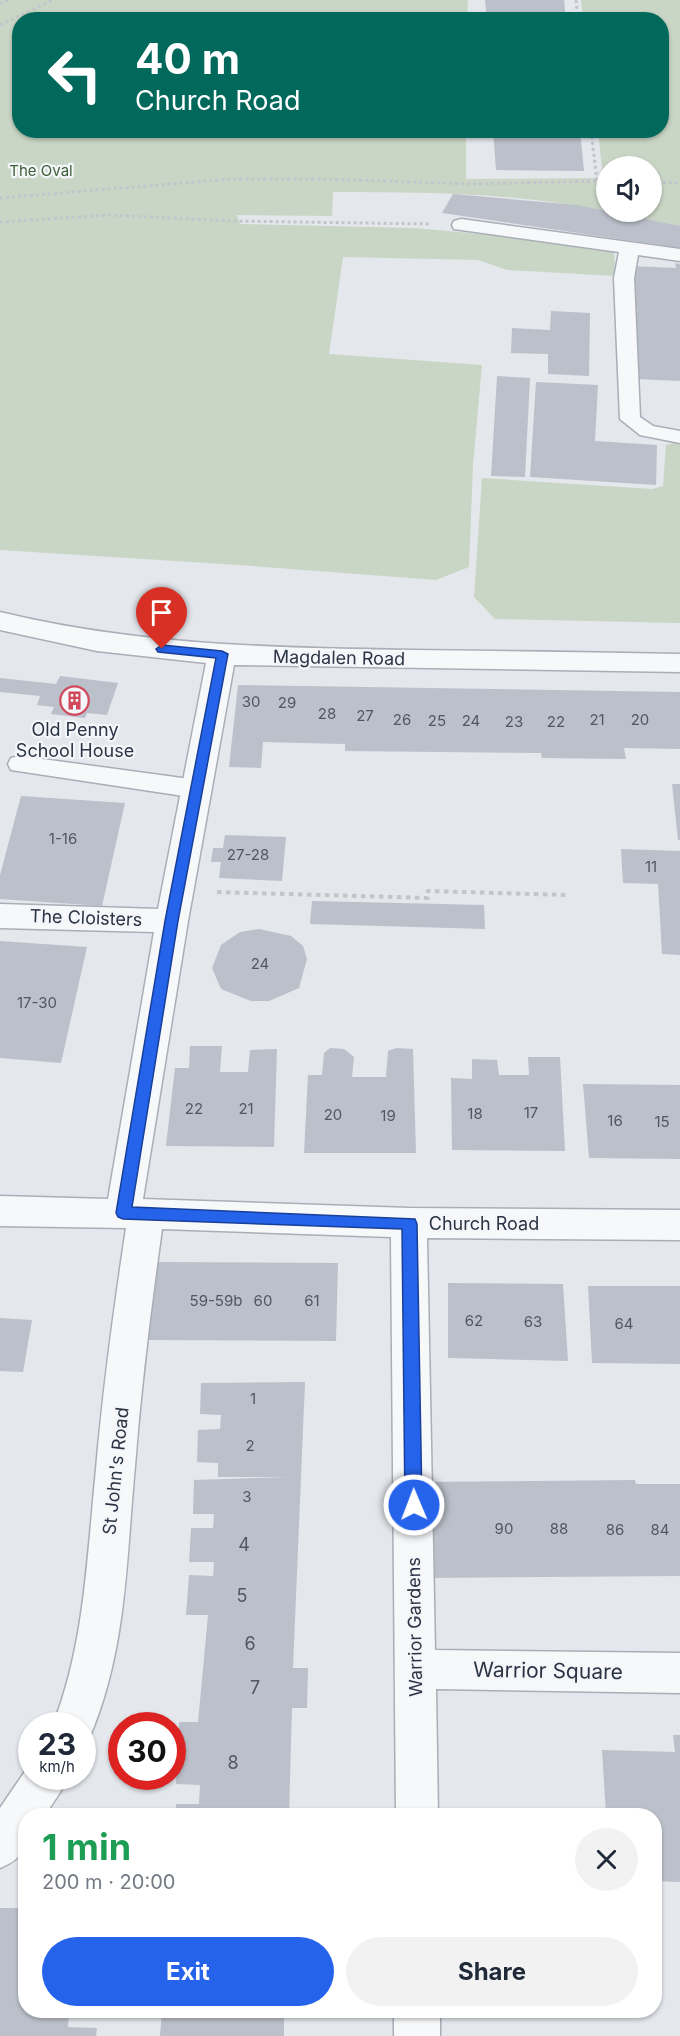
<!DOCTYPE html>
<meta charset="utf-8">
<style>
:root{--surface:#fff;--page:#f2f2f3;--text:#1f2937;--muted:#747a83;--accent:#2563eb}
body{margin:0;font-family:Inter,sans-serif;background:var(--page);color:var(--text);height:100vh;display:flex;flex-direction:column;font-size:22px;white-space:nowrap}
*{box-sizing:border-box;margin:0}
p{font-size:20px;color:var(--muted)}
.icon{flex:none;width:33px;height:33px;fill:none;stroke:currentColor;stroke-width:2;stroke-linecap:round;stroke-linejoin:round}
.map{position:relative;flex:1;overflow:hidden}
.panel{position:absolute;left:18px;top:1808px;width:644px;height:210px;display:flex;flex-direction:column;background:var(--surface);border-radius:24px;box-shadow:0 2px 4px #0004}
.panel>*{flex:none}
.top-card{position:absolute;left:12px;top:12px;width:657px;height:126px;border-radius:24px;box-shadow:0 2px 4px #0004;background:#00695c;color:#fff;overflow:hidden}
.controls{position:absolute;left:596px;top:156px;display:grid;gap:12px}
.controls a{display:grid;place-items:center;width:66px;height:66px;border-radius:50%;background:var(--surface);box-shadow:0 2px 4px #0004;font-size:30px}
.speed{position:absolute;left:18px;top:1712px;display:flex;gap:12px;font-size:30px;font-weight:700;text-align:center}
.speed>*{display:grid;place-content:center;width:78px;height:78px;border-radius:50%;background:var(--surface);box-shadow:0 2px 4px #0004;line-height:1}
.speed small{font-size:15px;font-weight:400}
.speed .limit{border:9px solid #d22;background:#fff;color:#111}
.pin{position:absolute;display:grid;place-items:center;width:51px;height:51px;color:#fff;margin:-62px -26px;border-radius:50% 50% 50% 0;rotate:-45deg;box-shadow:0 0 6px #0007}
.pin .icon{rotate:45deg}
.me{position:absolute;width:66px;margin:-33px;rotate:359deg;stroke-linejoin:round;filter:drop-shadow(0 0 4px #0008)}
.turn{display:flex;align-items:center;gap:21px;height:126px;padding:0 24px;font-size:27px}
.turn .icon{width:78px;height:78px;stroke-width:2.5}
.turn b{display:block;font-size:42px;line-height:51px}
.round{display:grid;place-items:center;flex:none;width:63px;height:63px;border-radius:32px;background:var(--page)}
.overview{display:flex;align-items:center;justify-content:space-between;height:102px;padding:0 24px}
h1{font-size:36px;font-weight:700;line-height:45px;color:#1e9e55}
.cta{display:flex;gap:12px;margin-top:auto;padding:12px 24px}
.cta a{flex:1;height:69px;border-radius:36px;background:var(--accent);color:#fff;font-size:24px;font-weight:700;line-height:69px;text-align:center}
.cta a+a{background:var(--page);color:var(--text)}
.map>svg:first-child{display:block}
.green{fill:#c9d6c5}
.building{fill:#bbc0ca}
.lines{fill:none;stroke-linecap:round;stroke-linejoin:round}
.service-casing{stroke:#a9aeb7;stroke-width:3}
.minor-casing{stroke:#a9aeb7;stroke-width:3}
.path-far1{stroke:#c2c5cb;stroke-width:3;stroke-dasharray:3 3;stroke-linecap:butt}
.path{stroke:#c2c5cb;stroke-width:4;stroke-dasharray:4.5 4.5;stroke-linecap:butt}
.service{fill:#f7f8fa;fill-rule:evenodd}
.minor{fill:#f7f8fa;fill-rule:evenodd}
.route{fill:#2563eb;stroke:#184099;stroke-width:1.5}
.labels{text-anchor:middle;stroke-width:4.5;stroke-linejoin:round;paint-order:stroke}
.far-park-label{font-size:15px;fill:#3f6138;stroke:#f4f6f9}
.number-label{font-size:15px;fill:#4f5766}
.street-label{font-size:18px;fill:#2b3445;stroke:#f4f6f9}
.poi-label{font-size:18px;fill:#2b3445;stroke:#f4f6f9}
.near-number-label{font-size:18px;fill:#4f5766}
.near-street-label{font-size:21px;fill:#2b3445;stroke:#f4f6f9}
</style>
<div class="map">
<svg width="680" height="2036" viewBox="0 0 680 2036">
<rect width="100%" height="100%" fill="#e4e7ec"/>
<g class="green">
<path d="M 0,0 L 468,0 L 467,20 L 20,20 L 20,130 L 466,131 L 466,179 L 603,178 L 598,131 L 662,130 L 662,20 L 583,19 L 581,0 L 680,0 L 680,226 L 610,212 L 651,212 L 651,166 L 606,166 L 606,211 C 517,193 424,192 333,192 L 332,216 L 237,215 L 240,224 L 415,228 L 546,240 L 614,251 L 615,276 L 507,270 L 478,260 L 343,257 L 329,354 L 482,365 L 473,465 L 469,567 L 436,580 L 239,565 L 0,550 Z"/>
<path d="M 677,442 L 680,443 L 680,623 L 495,619 L 474,597 L 482,478 L 652,489 L 663,486 L 666,445 Z"/>
</g>
<g class="building">
<path d="M 485,0 L 564,0 L 566,20 L 487,20 Z"/>
<path d="M 493,130 L 580,130 L 584,171 L 496,170 Z"/>
<path d="M 453,194 L 577,205 L 680,226 L 680,248 L 442,213 Z"/>
<path d="M 675,263 L 680,264 L 680,381 L 635,379 L 631,266 L 676,268 Z"/>
<path d="M 551,311 L 590,313 L 589,376 L 548,374 L 548,354 L 511,353 L 512,328 L 550,330 Z"/>
<path d="M 497,376 L 530,378 L 525,477 L 491,476 Z"/>
<path d="M 536,382 L 598,385 L 595,441 L 657,445 L 656,485 L 530,477 Z"/>
<path d="M 60,676 L 118,683 L 107,715 L 87,713 L 85,718 L 51,714 L 54,707 L 37,705 L 40,696 L 0,692 L 0,678 L 56,684 Z"/>
<path d="M 238,685 L 680,692 L 680,749 L 624,748 L 626,759 L 542,758 L 541,753 L 345,751 L 345,744 L 263,742 L 261,768 L 229,767 Z"/>
<path d="M 672,784 L 680,784 L 680,840 L 678,840 Z"/>
<path d="M 21,796 L 125,803 L 102,906 L 0,899 L 0,875 Z"/>
<path d="M 225,835 L 286,837 L 282,881 L 219,878 L 221,862 L 211,862 L 213,848 L 223,848 Z"/>
<path d="M 621,849 L 680,851 L 680,955 L 662,954 L 658,884 L 623,883 Z"/>
<path d="M 312,901 L 484,905 L 485,929 L 310,924 Z"/>
<path d="M 259,929 L 291,936 L 303,946 L 307,959 L 299,988 L 269,1001 L 251,1001 L 221,989 L 212,968 L 221,945 L 240,932 Z"/>
<path d="M 0,941 L 87,947 L 61,1063 L 0,1058 Z"/>
<path d="M 190,1046 L 222,1046 L 220,1072 L 248,1072 L 250,1050 L 277,1049 L 274,1147 L 166,1146 L 175,1068 L 189,1068 Z"/>
<path d="M 330,1048 L 344,1049 L 354,1057 L 352,1077 L 386,1077 L 388,1051 L 396,1048 L 413,1049 L 416,1153 L 304,1153 L 308,1075 L 322,1075 L 324,1053 Z"/>
<path d="M 528,1057 L 560,1057 L 565,1151 L 452,1150 L 451,1078 L 472,1079 L 472,1059 L 497,1060 L 499,1075 L 529,1075 Z"/>
<path d="M 583,1084 L 680,1085 L 680,1159 L 589,1158 Z"/>
<path d="M 151,1262 L 338,1263 L 336,1341 L 146,1340 Z"/>
<path d="M 448,1283 L 563,1284 L 568,1361 L 448,1358 Z"/>
<path d="M 588,1286 L 680,1286 L 680,1364 L 592,1363 Z"/>
<path d="M 0,1318 L 32,1320 L 23,1372 L 0,1371 Z"/>
<path d="M 305,1382 L 293,1668 L 308,1668 L 307,1708 L 292,1708 L 289,1815 L 176,1815 L 176,1804 L 199,1804 L 200,1785 L 176,1784 L 179,1722 L 198,1722 L 208,1615 L 186,1615 L 189,1575 L 213,1576 L 214,1562 L 189,1562 L 191,1528 L 213,1528 L 214,1514 L 193,1514 L 194,1480 L 288,1477 L 218,1477 L 218,1463 L 197,1462 L 198,1430 L 220,1429 L 221,1415 L 200,1414 L 201,1383 Z"/>
<path d="M 635,1480 L 636,1484 L 680,1484 L 680,1576 L 421,1578 L 419,1482 Z"/>
<path d="M 673,1735 L 680,1735 L 680,1882 L 654,1881 L 654,1815 L 606,1815 L 602,1750 L 675,1752 Z"/>
<path d="M 0,1908 L 26,1908 L 26,2010 L 69,2010 L 68,2027 L 97,2028 L 96,2036 L 0,2036 Z"/>
<path d="M 162,2010 L 284,2010 L 284,2036 L 160,2036 Z"/>
</g>
<g class="lines">
<defs>
<g id="service">
<path d="M 461,219 L 680,249 L 680,261 L 638,255 L 634,278 L 640,417 L 653,426 L 680,431 L 680,443 L 640,435 L 620,419 L 614,278 L 619,252 L 454,229 L 452,225 L 454,221 Z"/>
<path d="M 20,756 L 197,780 L 206,783 L 209,789 L 206,795 L 197,798 L 11,770 L 8,764 L 11,758 Z"/>
</g>
<g id="minor">
<path d="M 0,612 C 136,645 272,648 411,650 C 501,651 590,652 680,654 L 680,672 L 234,665 L 188,921 L 143,1199 L 409,1208 L 680,1210 L 680,1240 L 427,1238 L 435,1650 L 680,1653 L 680,1693 L 436,1689 L 438,1815 L 396,1815 L 391,1237 L 162,1229 C 151,1308 141,1387 135,1466 C 126,1561 127,1650 89,1739 L 82,1742 L 82,1725 L 53,1725 C 85,1643 87,1556 96,1469 C 103,1388 114,1308 126,1228 L 0,1226 L 0,1196 L 108,1199 L 154,932 L 0,928 L 0,904 L 158,909 L 206,663 L 97,651 L 0,630 Z"/>
<path d="M 32,1761 L 32,1776 L 67,1776 L 61,1791 L 45,1815 L 26,1815 C 26,1843 29,1856 0,1868 L 0,1808 Z"/>
<rect x="394" y="2010" width="46" height="26"/>
</g>
</defs>
<use href="#service" class="service-casing"/>
<use href="#minor" class="minor-casing"/>
<g class="path-far1">
<path d="M 576,0 L 578,20"/>
<path d="M 0,4 L 8,0"/>
<path d="M 0,25 L 53,0"/>
<path d="M 591,130 L 597,181 L 606,181"/>
<path d="M 651,182 L 680,183"/>
<path d="M 0,198 L 230,179 L 320,179 L 474,184 L 597,181"/>
<path d="M 0,222 L 108,215 L 233,221 L 430,224"/>
</g>
<path class="path" d="M 217,892 L 428,898 L 428,891 L 567,895"/>
<use href="#service" class="service"/>
<use href="#minor" class="minor"/>
</g>
<path class="route" d="M 162,645 L 222,651 L 228,654 L 178,921 L 132,1207 L 415,1219 L 417,1224 L 422,1505 L 419,1510 L 414,1512 L 408,1510 L 405,1505 L 402,1229 L 123,1219 L 118,1217 L 116,1213 L 165,921 L 216,658 L 158,652 L 156,649 Z"/>
<defs>
<symbol id="building-ring" viewBox="-11 -11 22 22"><circle r="9.5" fill="#f4f6f9" stroke="#d1495b" stroke-width="1.5"/><path d="M-4-6H4V6H1V3H-1V6H-4ZM-2.5-4.3h1.7v1.8h-1.7ZM.8-4.3h1.7v1.8H.8ZM-2.5-1h1.7V.8h-1.7ZM.8-1h1.7V.8H.8Z" fill="#d1495b"/></symbol>
</defs>
<g fill-rule="evenodd">
<use href="#building-ring" x="58" y="684" width="33" height="33"/>
</g>
<g class="labels">
<g class="far-park-label">
<text x="41" y="176">The Oval</text>
</g>
<g class="number-label">
<text x="251" y="707">30</text>
<text x="287" y="708">29</text>
<text x="327" y="719">28</text>
<text x="365" y="721">27</text>
<text x="402" y="725">26</text>
<text x="597" y="725">21</text>
<text x="640" y="725">20</text>
<text x="437" y="726">25</text>
<text x="471" y="726">24</text>
<text x="514" y="727">23</text>
<text x="556" y="727">22</text>
<text x="63" y="844">1-16</text>
<text x="248" y="860">27-28</text>
<text x="651" y="872">11</text>
<text x="260" y="969">24</text>
<text x="37" y="1008">17-30</text>
<text x="194" y="1114">22</text>
<text x="246" y="1114">21</text>
<text x="531" y="1118">17</text>
<text x="475" y="1119">18</text>
<text x="333" y="1120">20</text>
<text x="388" y="1121">19</text>
<text x="615" y="1126">16</text>
<text x="662" y="1127">15</text>
<text x="216" y="1306">59-59b</text>
<text x="263" y="1306">60</text>
<text x="312" y="1306">61</text>
<text x="474" y="1326">62</text>
<text x="533" y="1327">63</text>
<text x="624" y="1329">64</text>
<text x="253" y="1404">1</text>
<text x="250" y="1451">2</text>
<text x="247" y="1502">3</text>
<text x="504" y="1534">90</text>
<text x="559" y="1534">88</text>
<text x="615" y="1535">86</text>
<text x="660" y="1535">84</text>
</g>
<g class="street-label">
<text transform="translate(339 658) rotate(1)" y="6">Magdalen Road</text>
<text transform="translate(86 918) rotate(2)" y="6">The Cloisters</text>
<text x="484" y="1230">Church Road</text>
<text transform="translate(116 1471) rotate(-84)" y="6">St John's Road</text>
<text transform="translate(415 1627) rotate(-91)" y="6">Warrior Gardens</text>
</g>
<g class="poi-label">
<text x="75" y="736">Old Penny<tspan x="75" dy="21">School House</tspan></text>
</g>
<g class="near-number-label">
<text x="244" y="1551">4</text>
<text x="242" y="1602">5</text>
<text x="250" y="1650">6</text>
<text x="255" y="1694">7</text>
<text x="233" y="1769">8</text>
</g>
<g class="near-street-label">
<text transform="translate(548 1671) rotate(1)" y="7">Warrior Square</text>
</g>
</g>
</svg>
<div class="controls">
<a><svg class="icon" aria-label="sound" viewBox="0 0 24 24"><path d="M4 9h4l5-4v14l-5-4H4zM17 9q2 3 0 6"/></svg></a>
</div>
<div class="speed"><div>23<small>km/h</small></div><div class="limit">30</div></div>
<div class="pin" style="left:162px;top:649px;background:#d93025"><svg class="icon" aria-label="arrive" viewBox="0 0 24 24"><path d="M6 21V4h12l-3 4 3 4H6"/></svg></div>
<svg class="me" style="left:414px;top:1505px" viewBox="-20 -20 40 40"><circle r="17" fill="#2563eb" stroke="#fff" stroke-width="3"/><path d="M0-11L8 9 0 5-8 9z" fill="#fff"/></svg>
<div class="top-card">
<div class="turn"><svg class="icon" aria-label="left" viewBox="0 0 24 24"><path d="M17 20v-9H6M10 6l-5 5 5 5"/></svg><div><b>40 m</b>Church Road</div></div>
</div>
<section class="panel">
<div class="overview"><div><h1>1 min</h1><p>200 m · 20:00</p></div><a class="round"><svg class="icon" aria-label="close" viewBox="0 0 24 24"><path d="M6 6l12 12M18 6L6 18"/></svg></a></div>
<div class="cta"><a>Exit</a><a>Share</a></div>
</section>
</div>
